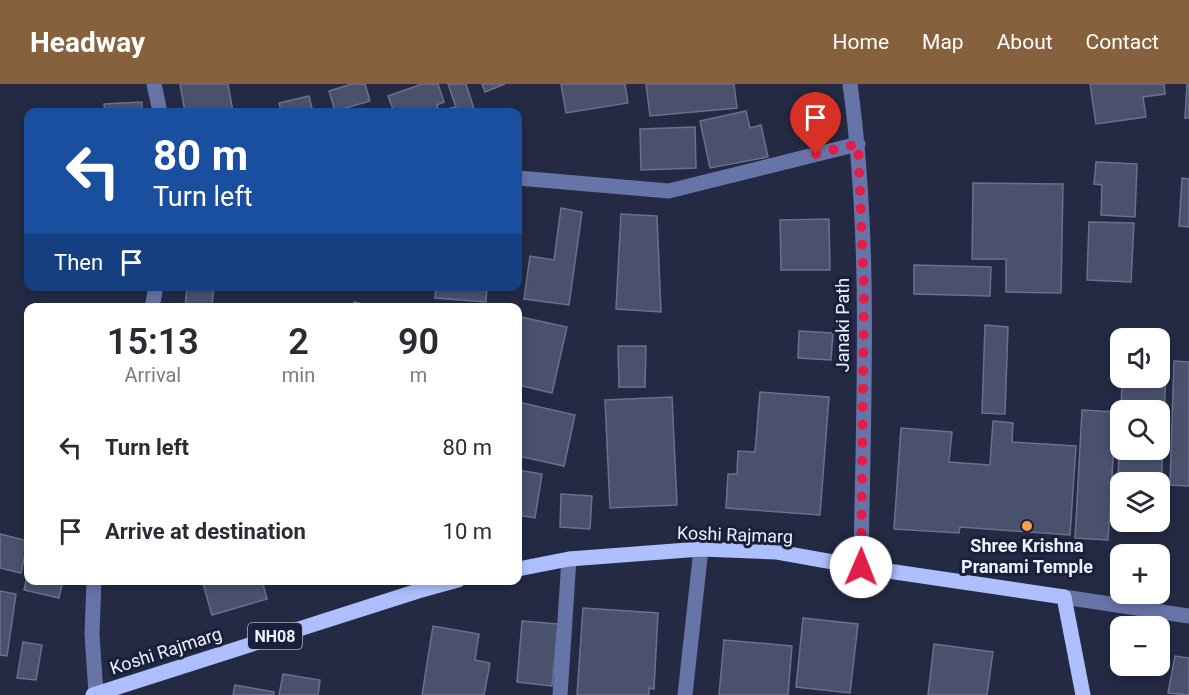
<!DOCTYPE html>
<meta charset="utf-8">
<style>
:root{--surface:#fff;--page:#f2f2f3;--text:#2b2b33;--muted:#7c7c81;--accent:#87603d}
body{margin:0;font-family:Roboto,sans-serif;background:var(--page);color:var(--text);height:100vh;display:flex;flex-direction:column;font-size:22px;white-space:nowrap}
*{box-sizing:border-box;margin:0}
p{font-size:20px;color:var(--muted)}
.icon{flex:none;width:33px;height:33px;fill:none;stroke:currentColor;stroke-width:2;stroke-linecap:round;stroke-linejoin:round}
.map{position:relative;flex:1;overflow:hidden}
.side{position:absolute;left:24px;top:219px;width:498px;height:282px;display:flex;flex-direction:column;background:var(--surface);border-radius:12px;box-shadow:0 3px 9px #0003}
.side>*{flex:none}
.hud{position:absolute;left:24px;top:24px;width:498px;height:183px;border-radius:12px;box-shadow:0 3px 9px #0003;background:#1a4fa0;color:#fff;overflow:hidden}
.fabs{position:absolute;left:1110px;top:244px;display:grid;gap:12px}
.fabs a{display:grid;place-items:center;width:60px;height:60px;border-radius:12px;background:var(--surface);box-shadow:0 3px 9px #0003;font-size:30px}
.pin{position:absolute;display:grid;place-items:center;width:51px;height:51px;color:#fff;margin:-62px -26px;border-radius:50% 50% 50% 0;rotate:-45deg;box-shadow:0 0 6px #0007}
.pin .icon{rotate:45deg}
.me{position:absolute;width:66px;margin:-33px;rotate:1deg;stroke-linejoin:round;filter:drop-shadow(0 0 4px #0008)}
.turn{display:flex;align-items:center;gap:21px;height:126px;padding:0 30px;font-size:27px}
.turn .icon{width:78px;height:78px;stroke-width:2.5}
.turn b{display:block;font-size:42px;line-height:51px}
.then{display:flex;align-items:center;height:57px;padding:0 30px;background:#0003;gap:12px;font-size:22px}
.eta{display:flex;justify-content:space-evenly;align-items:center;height:102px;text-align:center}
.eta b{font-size:36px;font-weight:600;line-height:42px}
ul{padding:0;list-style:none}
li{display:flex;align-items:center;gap:18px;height:84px;padding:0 30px}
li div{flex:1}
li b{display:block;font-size:22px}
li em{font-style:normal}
header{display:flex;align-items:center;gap:36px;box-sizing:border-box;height:84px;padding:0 30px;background:var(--accent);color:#fff}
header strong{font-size:28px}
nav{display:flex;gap:33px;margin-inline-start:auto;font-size:21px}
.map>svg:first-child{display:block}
.building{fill:#4a516d;stroke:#69718f;stroke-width:1.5}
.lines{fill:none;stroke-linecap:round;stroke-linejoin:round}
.minor{stroke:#6774a7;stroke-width:15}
.major{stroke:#aebffe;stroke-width:15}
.route{stroke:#e11d48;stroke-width:10;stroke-dasharray:0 18}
.poi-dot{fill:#f8a14a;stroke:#1a2039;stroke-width:2}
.labels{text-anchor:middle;stroke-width:6;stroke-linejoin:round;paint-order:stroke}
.shield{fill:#1a2039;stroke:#aeb2c4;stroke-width:1.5}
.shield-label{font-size:16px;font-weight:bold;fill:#edf1ff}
.street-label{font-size:18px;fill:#edf1ff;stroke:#1a2039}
.poi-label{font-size:18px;font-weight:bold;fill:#edf1ff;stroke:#1a2039}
</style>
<header>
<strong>Headway</strong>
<nav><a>Home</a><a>Map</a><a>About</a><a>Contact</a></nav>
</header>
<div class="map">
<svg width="1189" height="611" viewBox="0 0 1189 611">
<rect width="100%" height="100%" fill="#242a43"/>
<g class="building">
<path d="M 180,0 L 228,0 L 233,28 L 185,28 Z"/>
<path d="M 352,0 L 365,0 L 370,17 L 335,27 L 329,7 Z"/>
<path d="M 422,0 L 438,0 L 444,18 L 437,21 L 439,28 L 394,28 L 388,12 Z"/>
<path d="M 448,0 L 466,0 L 475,28 L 451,28 L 450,24 L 456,23 Z"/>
<path d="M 482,0 L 505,0 L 485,8 Z"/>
<path d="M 561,0 L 625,0 L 628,19 L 566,29 Z"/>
<path d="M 646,0 L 734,0 L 737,24 L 650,32 Z"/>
<path d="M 1090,0 L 1164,0 L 1165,10 L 1143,13 L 1146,33 L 1096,40 Z"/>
<path d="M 1187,0 L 1189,0 L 1189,34 L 1185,34 Z"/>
<path d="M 309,12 L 313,28 L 281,28 L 279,19 Z"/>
<path d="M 142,18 L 142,28 L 105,28 L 104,20 Z"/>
<path d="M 746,27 L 750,44 L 761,41 L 768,73 L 710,84 L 700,37 Z"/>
<path d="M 695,43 L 696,84 L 641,86 L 640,45 Z"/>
<path d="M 1096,78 L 1137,80 L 1135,133 L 1101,131 L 1102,101 L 1094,100 Z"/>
<path d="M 1182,94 L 1189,95 L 1189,143 L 1179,142 Z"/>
<path d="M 973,99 L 1063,100 L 1061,209 L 1006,208 L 1006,175 L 972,175 Z"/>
<path d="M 561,124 L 582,128 L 569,221 L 524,215 L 530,172 L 554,176 Z"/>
<path d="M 621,130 L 657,132 L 661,228 L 616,225 Z"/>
<path d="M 829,135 L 830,186 L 781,186 L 780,136 Z"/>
<path d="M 1089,138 L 1134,139 L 1131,198 L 1087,196 Z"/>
<path d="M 914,181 L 991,183 L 990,212 L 914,210 Z"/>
<path d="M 187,202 L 214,202 L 212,221 L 226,222 L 226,224 L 185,224 Z"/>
<path d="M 436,202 L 487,202 L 486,218 L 435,214 Z"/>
<path d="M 354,218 L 376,223 L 375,224 L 352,224 Z"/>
<path d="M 521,233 L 567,243 L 552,309 L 518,301 L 518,251 Z"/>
<path d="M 985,241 L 1008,243 L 1005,330 L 982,329 Z"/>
<path d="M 799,247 L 833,249 L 831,276 L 798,274 Z"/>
<path d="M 618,262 L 646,262 L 645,303 L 619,303 Z"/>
<path d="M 1160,263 L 1167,264 L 1160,430 L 1160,399 L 1120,399 L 1120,428 L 1117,428 L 1120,336 L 1120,366 L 1160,366 L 1160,327 L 1121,327 L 1122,294 L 1160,294 Z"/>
<path d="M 1174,277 L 1189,278 L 1189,402 L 1170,401 Z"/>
<path d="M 760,308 L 829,313 L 820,431 L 726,424 L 728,390 L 737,390 L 738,367 L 755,368 Z"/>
<path d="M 672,313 L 677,421 L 610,424 L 605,316 Z"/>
<path d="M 518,318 L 575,331 L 564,382 L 518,372 Z"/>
<path d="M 1082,326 L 1116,328 L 1108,456 L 1075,454 Z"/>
<path d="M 993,337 L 1013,339 L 1012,358 L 1076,362 L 1070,451 L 960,443 L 959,449 L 894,445 L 901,344 L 952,348 L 949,378 L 990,381 Z"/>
<path d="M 518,386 L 542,390 L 535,434 L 518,431 Z"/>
<path d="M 561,410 L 592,412 L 590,445 L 560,443 Z"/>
<path d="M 0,450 L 28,457 L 21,489 L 0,484 Z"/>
<path d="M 28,487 L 28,496 L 63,496 L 59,514 L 24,506 Z"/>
<path d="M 202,496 L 262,496 L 267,515 L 212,531 Z"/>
<path d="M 0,507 L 16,510 L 7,572 L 0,571 Z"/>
<path d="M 583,524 L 658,529 L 654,605 L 649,604 L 649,611 L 577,611 Z"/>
<path d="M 803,534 L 858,540 L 850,609 L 796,603 Z"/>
<path d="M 522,537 L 558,540 L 552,602 L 517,598 Z"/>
<path d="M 433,542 L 479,550 L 475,576 L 490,579 L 484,611 L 422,611 Z"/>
<path d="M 724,556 L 792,562 L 788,611 L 719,611 Z"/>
<path d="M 23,558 L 42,561 L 36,596 L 17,594 Z"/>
<path d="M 934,560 L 993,568 L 987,611 L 928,611 Z"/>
<path d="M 1175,572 L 1189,574 L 1189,611 L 1168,609 Z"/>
<path d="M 283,590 L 320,596 L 318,611 L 279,611 Z"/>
<path d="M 235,601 L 274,608 L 274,611 L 233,611 Z"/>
</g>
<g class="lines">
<g class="minor">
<path d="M 154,0 L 160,28"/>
<path d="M 850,0 C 872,159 863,323 861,483"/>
<path d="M 518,94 L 669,107 L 858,60"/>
<path d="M 152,224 L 156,202"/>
<path d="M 94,496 L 92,550 L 96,610"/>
<path d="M 1064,513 L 1189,532"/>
<path d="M 560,611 L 569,475"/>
<path d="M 685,611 L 701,465"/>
</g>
<g class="major">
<path d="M 518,485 L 569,475 L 701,465 L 777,468 L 861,483 L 1064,513 L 1083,611"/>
<path d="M 93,611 L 418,507 L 458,496"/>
</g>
</g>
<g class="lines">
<path class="route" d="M 816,70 L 858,60 L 864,206 L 861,483"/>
</g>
<circle class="poi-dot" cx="1027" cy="442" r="6"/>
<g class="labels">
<rect class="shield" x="248" y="539" width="54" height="26" rx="4.5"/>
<g class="shield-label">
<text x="275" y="558">NH08</text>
</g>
<g class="street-label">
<text transform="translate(843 241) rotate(-90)" y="6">Janaki Path</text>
<text transform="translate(735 451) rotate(2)" y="6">Koshi Rajmarg</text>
<text transform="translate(166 567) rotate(-18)" y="6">Koshi Rajmarg</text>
</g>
<g class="poi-label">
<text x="1027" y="468">Shree Krishna<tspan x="1027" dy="21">Pranami Temple</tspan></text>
</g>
</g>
</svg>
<div class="fabs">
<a><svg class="icon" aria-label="sound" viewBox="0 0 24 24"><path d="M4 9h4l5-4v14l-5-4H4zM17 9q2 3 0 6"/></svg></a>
<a><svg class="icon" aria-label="search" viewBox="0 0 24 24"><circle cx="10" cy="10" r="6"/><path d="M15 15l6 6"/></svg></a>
<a><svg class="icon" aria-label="layers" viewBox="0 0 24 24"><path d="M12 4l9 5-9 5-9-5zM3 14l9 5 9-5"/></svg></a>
<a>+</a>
<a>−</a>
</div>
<div class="pin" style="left:816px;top:70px;background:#d93025"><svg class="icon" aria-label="arrive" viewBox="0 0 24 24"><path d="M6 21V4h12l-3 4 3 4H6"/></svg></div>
<svg class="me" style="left:861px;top:483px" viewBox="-20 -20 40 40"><circle r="19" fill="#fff"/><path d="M0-13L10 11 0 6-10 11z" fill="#e11d48"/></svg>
<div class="hud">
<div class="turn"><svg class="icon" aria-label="left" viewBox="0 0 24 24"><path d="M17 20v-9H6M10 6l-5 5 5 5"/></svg><div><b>80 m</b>Turn left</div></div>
<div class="then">Then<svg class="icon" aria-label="arrive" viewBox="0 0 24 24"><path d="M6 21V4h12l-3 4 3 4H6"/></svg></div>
</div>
<section class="side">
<div class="eta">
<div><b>15:13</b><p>Arrival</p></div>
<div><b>2</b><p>min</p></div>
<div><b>90</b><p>m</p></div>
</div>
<ul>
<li><svg class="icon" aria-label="left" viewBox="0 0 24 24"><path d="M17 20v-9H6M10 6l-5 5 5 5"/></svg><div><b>Turn left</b></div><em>80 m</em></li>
<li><svg class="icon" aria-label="arrive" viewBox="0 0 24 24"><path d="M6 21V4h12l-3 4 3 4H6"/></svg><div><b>Arrive at destination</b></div><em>10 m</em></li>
</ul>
</section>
</div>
